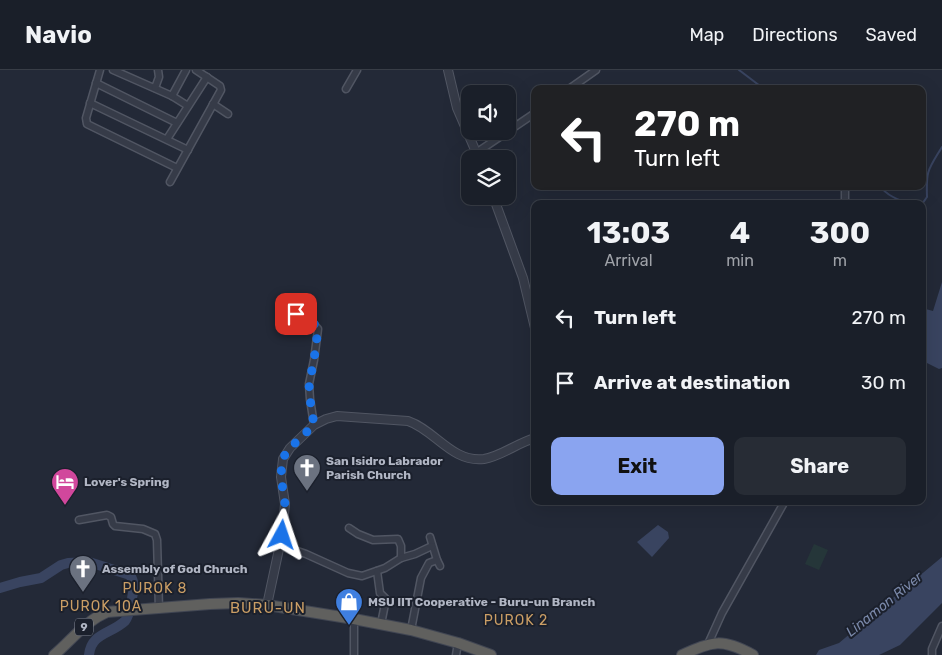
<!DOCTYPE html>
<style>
:root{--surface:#1a1f29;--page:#272c35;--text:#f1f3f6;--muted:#9fa2a8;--line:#383d46;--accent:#8aa4f0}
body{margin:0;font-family:Rubik,sans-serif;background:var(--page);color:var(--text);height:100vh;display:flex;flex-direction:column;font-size:19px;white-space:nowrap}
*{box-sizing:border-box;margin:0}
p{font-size:16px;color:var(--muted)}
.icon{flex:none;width:28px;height:28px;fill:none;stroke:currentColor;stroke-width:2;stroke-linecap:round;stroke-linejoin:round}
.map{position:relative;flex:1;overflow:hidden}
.drawer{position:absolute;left:531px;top:130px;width:395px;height:305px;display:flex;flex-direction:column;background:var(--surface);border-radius:10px;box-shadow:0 5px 20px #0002,0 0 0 1px var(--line)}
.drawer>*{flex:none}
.hud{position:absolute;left:531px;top:15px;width:395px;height:105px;border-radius:10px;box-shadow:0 5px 20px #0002,0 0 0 1px var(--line);background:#202124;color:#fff;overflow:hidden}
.tools{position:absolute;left:461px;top:15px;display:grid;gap:10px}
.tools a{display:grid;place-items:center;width:55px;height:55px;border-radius:10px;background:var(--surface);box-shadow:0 5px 20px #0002,0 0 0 1px var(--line);font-size:25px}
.pin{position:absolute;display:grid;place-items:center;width:42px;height:42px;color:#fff;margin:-21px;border-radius:10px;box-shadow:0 2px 8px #0006}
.me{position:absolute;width:55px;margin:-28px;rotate:5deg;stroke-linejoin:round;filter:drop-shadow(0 0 4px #0008)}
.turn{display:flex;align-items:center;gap:18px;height:105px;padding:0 20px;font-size:22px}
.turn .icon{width:65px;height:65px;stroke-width:2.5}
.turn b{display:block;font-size:35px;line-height:42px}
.eta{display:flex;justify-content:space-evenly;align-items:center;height:85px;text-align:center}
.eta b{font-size:30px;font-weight:700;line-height:35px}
.action{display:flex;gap:10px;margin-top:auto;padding:10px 20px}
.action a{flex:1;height:58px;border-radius:10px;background:var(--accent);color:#111;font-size:20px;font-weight:700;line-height:58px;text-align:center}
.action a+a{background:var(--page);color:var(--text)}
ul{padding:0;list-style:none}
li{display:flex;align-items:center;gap:15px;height:65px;padding:0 20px}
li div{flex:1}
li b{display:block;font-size:19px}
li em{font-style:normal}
header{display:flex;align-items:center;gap:30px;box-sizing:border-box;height:70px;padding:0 25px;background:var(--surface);border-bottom:1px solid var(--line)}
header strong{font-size:24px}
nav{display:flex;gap:28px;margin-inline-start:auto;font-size:18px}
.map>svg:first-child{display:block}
.green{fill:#253639}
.water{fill:#394460}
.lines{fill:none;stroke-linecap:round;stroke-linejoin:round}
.stream{stroke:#394460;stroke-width:2}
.river{stroke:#394460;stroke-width:10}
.minor-casing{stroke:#515663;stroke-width:9}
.tertiary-casing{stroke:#515663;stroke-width:10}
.trunk-casing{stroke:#414653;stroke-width:12}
.minor{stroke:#363b48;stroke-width:6}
.tertiary{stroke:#363b48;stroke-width:8}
.trunk{stroke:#60605e;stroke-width:10}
.route{stroke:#1a73e8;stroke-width:9;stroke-dasharray:0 16.2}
.labels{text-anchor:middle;stroke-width:4;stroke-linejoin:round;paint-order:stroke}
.shield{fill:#1b202c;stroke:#848996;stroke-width:1}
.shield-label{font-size:11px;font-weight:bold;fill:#b1b6c4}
.poi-label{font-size:12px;font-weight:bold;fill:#b1b6c4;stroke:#1b202c;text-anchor:start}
.neighbourhood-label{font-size:14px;letter-spacing:1px;fill:#cb9e65;stroke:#1b202c}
.water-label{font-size:14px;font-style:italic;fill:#7b89aa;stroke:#1b202c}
.quarter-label{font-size:15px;letter-spacing:1px;fill:#cb9e65;stroke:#1b202c}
</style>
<header>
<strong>Navio</strong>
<nav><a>Map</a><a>Directions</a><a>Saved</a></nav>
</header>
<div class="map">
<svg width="942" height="585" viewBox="0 0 942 585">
<rect width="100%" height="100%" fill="#232937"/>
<path class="green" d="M 814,474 L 828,480 L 819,500 L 805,494 Z"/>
<g class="water">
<path d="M 942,212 L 942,298 L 939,299 L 923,291 L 922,238 L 933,241 Z"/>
<path d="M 658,455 L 668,462 L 669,468 L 652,487 L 637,472 Z"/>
<path d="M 942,487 L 942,533 L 900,575 L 879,585 L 816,585 L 819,580 L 839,573 Z"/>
</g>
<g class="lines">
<g class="stream">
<path d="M 739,0 L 764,19"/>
<path d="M 880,116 C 887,126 900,131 912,134"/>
<path d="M 922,134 L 927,127 C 926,100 928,100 942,77"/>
</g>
<path class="river" d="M 0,518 L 20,512 L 41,508 L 61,495 L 68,493 L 89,492 L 130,505 C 135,513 134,519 132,528 C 130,535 130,545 125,551 C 111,564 91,563 89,585"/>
<defs>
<g id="minor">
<path d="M 100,0 L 86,48 L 87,54 L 177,98"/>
<path d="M 113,0 L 172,26 L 188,36"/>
<path d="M 96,13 L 177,53"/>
<path d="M 155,18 L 159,7 L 158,0"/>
<path d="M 346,19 L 357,0"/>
<path d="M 569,19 L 596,0"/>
<path d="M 172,26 L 186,0"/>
<path d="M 90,33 L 188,80"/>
<path d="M 213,34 L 228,44"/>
<path d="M 167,69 L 207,7"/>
<path d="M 476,83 L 535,43"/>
<path d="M 170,112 L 221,20 L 220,16 L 196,0"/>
<path d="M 845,116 L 845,134"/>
<path d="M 281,238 C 293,242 310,248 318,259 L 314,290 L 309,314 L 310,329 L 314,355"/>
<path d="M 79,450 L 107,445 L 111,447 L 113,454 L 115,456 L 143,459 L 155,464 L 157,470 L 159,539"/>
<path d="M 349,458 L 358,464 L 373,470 L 398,469 L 401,476 L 401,488"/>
<path d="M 430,467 L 437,490"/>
<path d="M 280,475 L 306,484 L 348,503 L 362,506 L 385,498 L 401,488 L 415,484 L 432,476"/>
<path d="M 377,501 L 380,523 L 386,529 L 381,554"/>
<path d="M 354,549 L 354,585"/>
<path d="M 411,560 L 421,508 L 429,493 L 437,490 L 440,496"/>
<path d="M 708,574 L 722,543 L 785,431"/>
<path d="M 456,585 L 458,573"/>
<path d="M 932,585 L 932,579 L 942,556"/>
</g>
<g id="tertiary">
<path d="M 448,0 L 457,38 L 479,89"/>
<path d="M 493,126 L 523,208 L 535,258"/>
<path d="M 267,535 L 282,465 L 285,434 L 281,407 L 283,389 L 290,378 L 314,355 L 326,349 L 337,346 L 408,351 C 435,360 452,393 484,389 C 502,386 517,373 535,368"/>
</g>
<g id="trunk">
<path d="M 54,585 C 72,570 85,551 107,542 L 210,534 L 238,533 L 267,535 L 354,549 L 411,560 L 458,573 L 491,585"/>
<path d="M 682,585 C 713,571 722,568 753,585"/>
</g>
</defs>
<use href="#minor" class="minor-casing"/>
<use href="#tertiary" class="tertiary-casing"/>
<use href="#trunk" class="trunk-casing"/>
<use href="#minor" class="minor"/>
<use href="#tertiary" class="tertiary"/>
<use href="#trunk" class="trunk"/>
</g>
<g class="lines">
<path class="route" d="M 282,465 L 285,434 L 281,407 L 282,389 L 290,378 L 314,355 L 310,329 L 309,314 L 314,290 L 318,259 L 316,255 L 296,244"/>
</g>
<defs>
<symbol id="church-pin" viewBox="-11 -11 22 30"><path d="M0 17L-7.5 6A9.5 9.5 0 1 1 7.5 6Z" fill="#6b7280" stroke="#1b202c"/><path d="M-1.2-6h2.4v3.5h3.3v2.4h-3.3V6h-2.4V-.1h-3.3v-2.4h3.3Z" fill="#fff"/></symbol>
<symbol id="hotel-pin" viewBox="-11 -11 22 30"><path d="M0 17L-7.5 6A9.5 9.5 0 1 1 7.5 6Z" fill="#d1479c" stroke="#1b202c"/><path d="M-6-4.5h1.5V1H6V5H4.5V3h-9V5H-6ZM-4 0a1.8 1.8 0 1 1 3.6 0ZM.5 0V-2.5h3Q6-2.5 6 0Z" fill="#fff"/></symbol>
<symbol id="shop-pin" viewBox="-11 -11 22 30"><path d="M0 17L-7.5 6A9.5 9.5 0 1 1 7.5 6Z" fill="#3f7fe0" stroke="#1b202c"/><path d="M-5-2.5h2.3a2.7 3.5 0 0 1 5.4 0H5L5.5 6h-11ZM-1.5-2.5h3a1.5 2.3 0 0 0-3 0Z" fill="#fff"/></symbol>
</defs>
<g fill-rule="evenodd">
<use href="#church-pin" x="291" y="382" width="32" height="43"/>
<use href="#hotel-pin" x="49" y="396" width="32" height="43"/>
<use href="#church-pin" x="67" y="483" width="32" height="43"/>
<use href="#shop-pin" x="333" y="516" width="32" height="43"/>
</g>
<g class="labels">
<rect class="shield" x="75" y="548.5" width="18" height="17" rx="4"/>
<g class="shield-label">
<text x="84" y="561">9</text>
</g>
<g class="poi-label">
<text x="326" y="395">San Isidro Labrador<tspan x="326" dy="14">Parish Church</tspan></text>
<text x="84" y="416">Lover's Spring</text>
<text x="102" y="503">Assembly of God Chruch</text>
<text x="368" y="536">MSU IIT Cooperative - Buru-un Branch</text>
</g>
<g class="neighbourhood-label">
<text x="155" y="523">PUROK 8</text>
<text x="101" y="541">PUROK 10A</text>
<text x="516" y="555">PUROK 2</text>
</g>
<g class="water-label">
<text transform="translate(884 534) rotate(-39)" y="5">Linamon River</text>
</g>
<g class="quarter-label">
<text x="268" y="543">BURU-UN</text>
</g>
</g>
</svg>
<div class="tools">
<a><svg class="icon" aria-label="sound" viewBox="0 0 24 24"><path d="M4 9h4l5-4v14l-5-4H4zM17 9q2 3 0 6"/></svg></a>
<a><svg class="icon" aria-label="layers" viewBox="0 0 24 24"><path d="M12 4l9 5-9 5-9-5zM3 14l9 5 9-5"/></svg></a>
</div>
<div class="pin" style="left:296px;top:244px;background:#d93025"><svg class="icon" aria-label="arrive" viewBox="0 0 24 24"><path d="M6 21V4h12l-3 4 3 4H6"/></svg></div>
<svg class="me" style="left:282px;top:465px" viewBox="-20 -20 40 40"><path d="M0-17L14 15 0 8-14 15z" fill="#1a73e8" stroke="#fff" stroke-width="4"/></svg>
<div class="hud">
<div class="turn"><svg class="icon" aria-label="left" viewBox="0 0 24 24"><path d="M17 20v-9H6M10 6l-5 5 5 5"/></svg><div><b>270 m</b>Turn left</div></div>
</div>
<section class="drawer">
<div class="eta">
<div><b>13:03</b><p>Arrival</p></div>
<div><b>4</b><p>min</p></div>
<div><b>300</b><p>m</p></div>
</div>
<ul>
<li><svg class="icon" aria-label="left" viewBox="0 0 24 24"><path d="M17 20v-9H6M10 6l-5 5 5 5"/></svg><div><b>Turn left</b></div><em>270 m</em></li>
<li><svg class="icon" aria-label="arrive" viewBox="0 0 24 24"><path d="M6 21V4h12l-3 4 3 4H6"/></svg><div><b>Arrive at destination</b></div><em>30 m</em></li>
</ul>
<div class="action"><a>Exit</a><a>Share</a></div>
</section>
</div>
